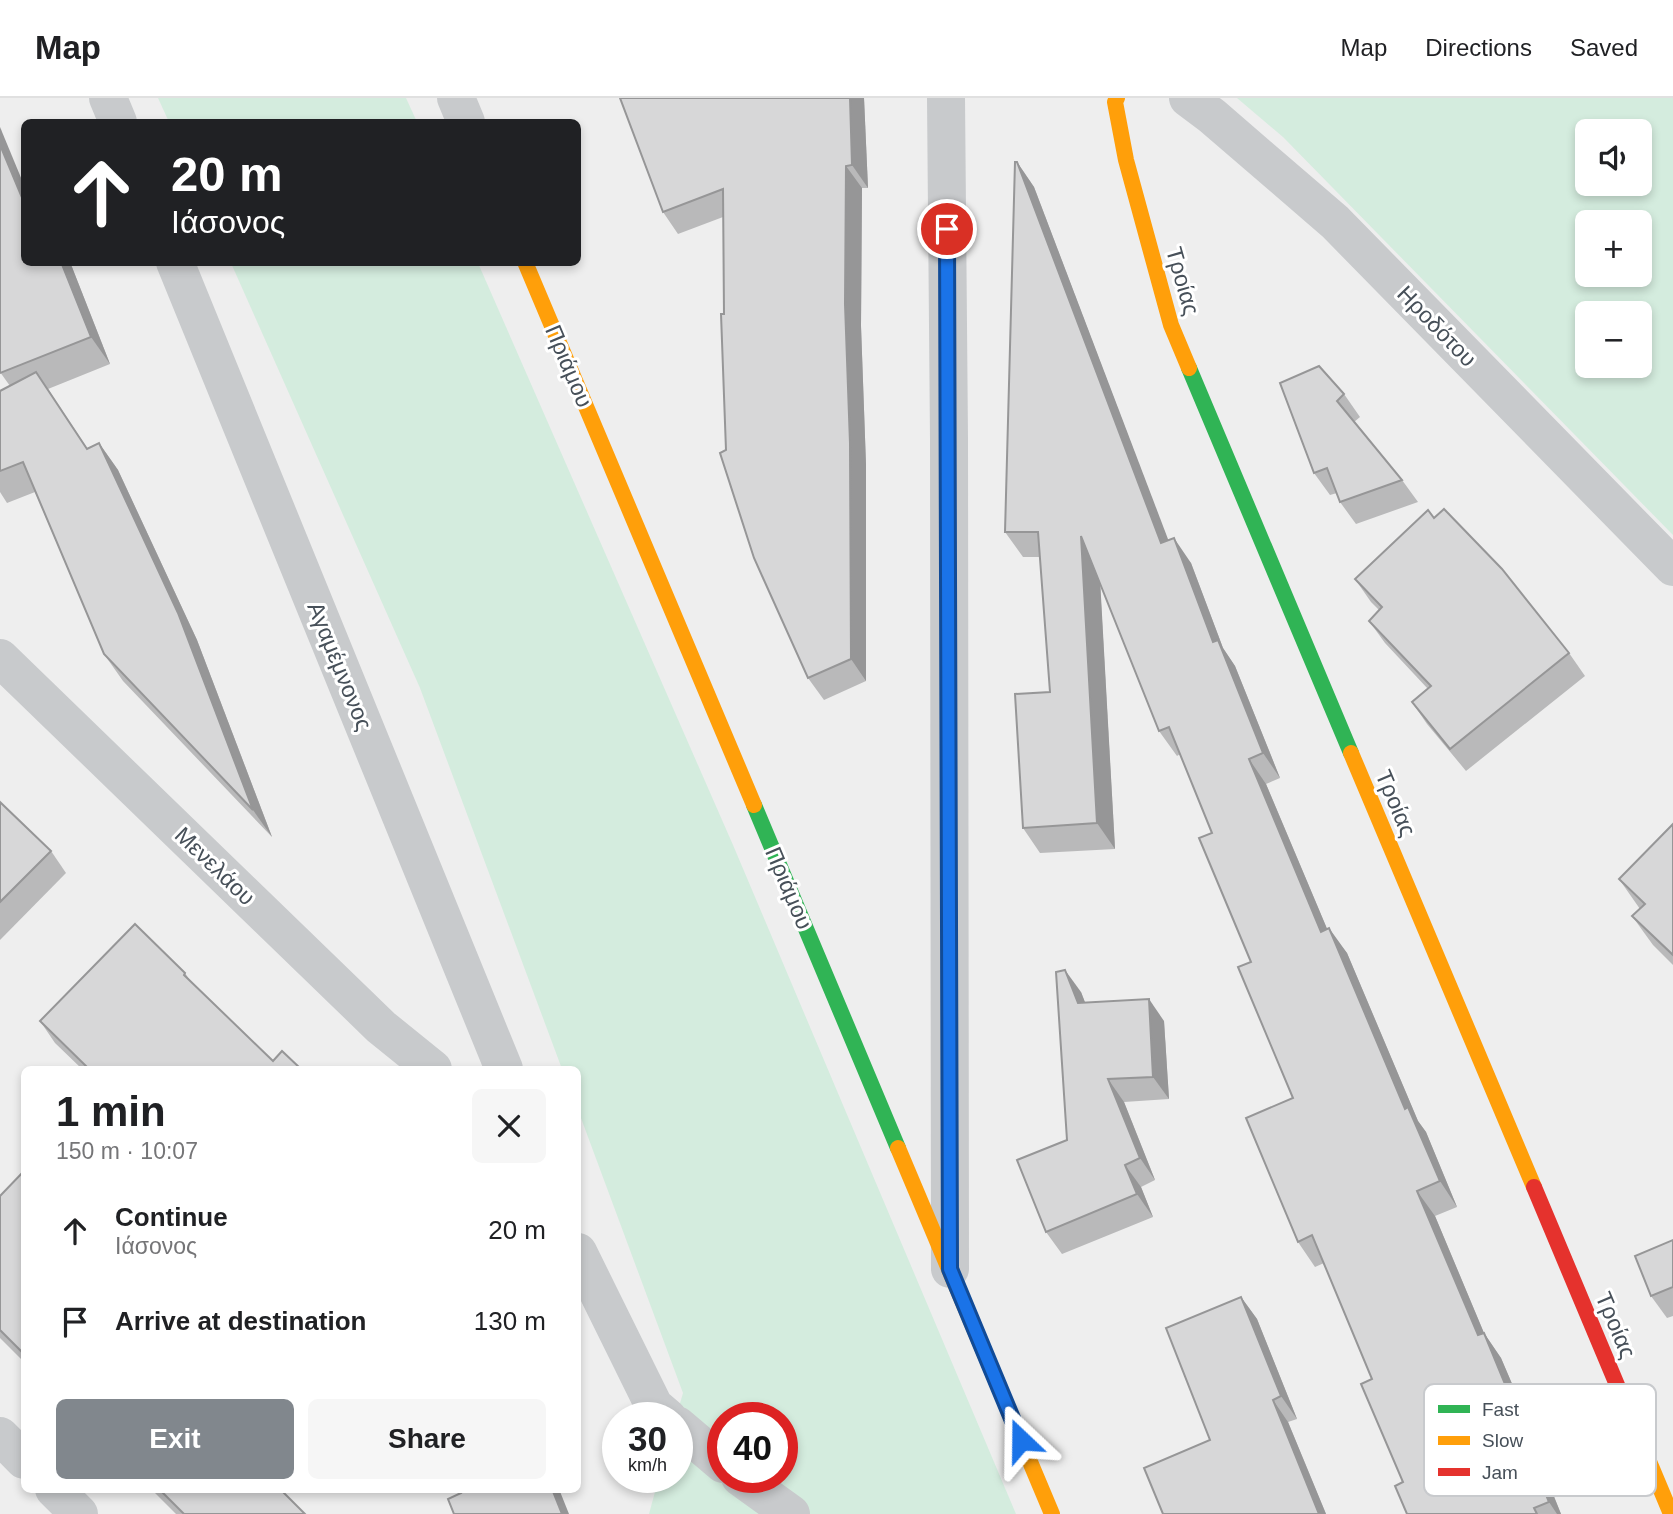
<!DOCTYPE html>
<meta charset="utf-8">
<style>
:root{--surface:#fff;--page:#f6f6f6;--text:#202124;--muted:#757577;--line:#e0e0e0;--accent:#81878d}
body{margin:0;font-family:Arial,sans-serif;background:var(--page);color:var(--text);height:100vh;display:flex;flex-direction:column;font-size:26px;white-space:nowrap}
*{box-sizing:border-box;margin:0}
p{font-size:23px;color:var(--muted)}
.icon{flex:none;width:38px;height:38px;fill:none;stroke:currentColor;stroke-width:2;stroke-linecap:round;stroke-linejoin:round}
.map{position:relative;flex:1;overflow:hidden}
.details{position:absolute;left:21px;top:968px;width:560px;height:427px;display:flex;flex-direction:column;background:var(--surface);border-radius:10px;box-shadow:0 4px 10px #0003}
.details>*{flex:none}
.hud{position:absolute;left:21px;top:21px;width:560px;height:147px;border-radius:10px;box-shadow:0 4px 10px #0003;background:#202124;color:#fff;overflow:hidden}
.controls{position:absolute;left:1575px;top:21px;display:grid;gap:14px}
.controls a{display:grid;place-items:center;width:77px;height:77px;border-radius:10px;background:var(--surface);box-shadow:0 4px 10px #0003;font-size:35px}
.speed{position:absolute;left:602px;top:1304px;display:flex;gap:14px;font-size:35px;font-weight:700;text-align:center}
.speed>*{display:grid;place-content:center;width:91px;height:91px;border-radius:50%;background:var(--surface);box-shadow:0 4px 10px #0003;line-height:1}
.speed small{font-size:18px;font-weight:400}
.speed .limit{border:10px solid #d22;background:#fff;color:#111}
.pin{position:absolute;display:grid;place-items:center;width:60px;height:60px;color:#fff;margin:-30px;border:4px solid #fff;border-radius:50%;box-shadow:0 2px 7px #0007}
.me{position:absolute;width:77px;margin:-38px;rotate:337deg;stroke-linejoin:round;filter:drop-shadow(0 0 5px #0008)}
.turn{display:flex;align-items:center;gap:24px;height:147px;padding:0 35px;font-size:32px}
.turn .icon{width:91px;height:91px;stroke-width:2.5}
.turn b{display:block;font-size:49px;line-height:60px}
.round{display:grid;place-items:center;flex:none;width:74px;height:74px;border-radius:10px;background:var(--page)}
.summary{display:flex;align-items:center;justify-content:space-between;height:119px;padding:0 35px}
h1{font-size:42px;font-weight:700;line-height:52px}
.action{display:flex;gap:14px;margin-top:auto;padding:14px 35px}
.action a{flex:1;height:80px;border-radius:10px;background:var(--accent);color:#fff;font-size:28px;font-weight:700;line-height:80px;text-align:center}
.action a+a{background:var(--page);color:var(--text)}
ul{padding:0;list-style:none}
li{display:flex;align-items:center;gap:21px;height:91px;padding:0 35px}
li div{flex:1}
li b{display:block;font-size:26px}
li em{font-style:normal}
header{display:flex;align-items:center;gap:42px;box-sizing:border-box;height:98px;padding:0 35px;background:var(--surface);border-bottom:2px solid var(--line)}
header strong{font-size:33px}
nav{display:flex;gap:38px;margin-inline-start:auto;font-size:24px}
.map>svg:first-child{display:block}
.green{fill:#d4ecde;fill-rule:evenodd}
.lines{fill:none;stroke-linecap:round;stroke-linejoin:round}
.street{stroke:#c8cacc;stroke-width:38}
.fast{stroke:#30b455;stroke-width:16}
.slow{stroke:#ff9f0a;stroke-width:16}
.jam{stroke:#e5322d;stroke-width:16}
.wall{fill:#b9b9ba}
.shaded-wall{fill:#969697}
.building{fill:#d7d7d8;stroke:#969697;stroke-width:2}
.route-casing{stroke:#114b97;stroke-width:18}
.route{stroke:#1a73e8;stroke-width:12}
.labels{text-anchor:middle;stroke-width:6;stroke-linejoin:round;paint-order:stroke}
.street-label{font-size:23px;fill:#475059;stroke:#fff}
.key{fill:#fff;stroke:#c8cacd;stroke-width:2}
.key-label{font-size:19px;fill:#475059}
</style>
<header>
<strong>Map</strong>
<nav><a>Map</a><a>Directions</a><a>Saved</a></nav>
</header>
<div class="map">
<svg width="1673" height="1416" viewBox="0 0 1673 1416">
<rect width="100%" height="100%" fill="#eee"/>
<g class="green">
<path d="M 158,0 L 406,0 L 417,24 L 169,24 Z"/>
<path d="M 1237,0 L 1673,0 L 1673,437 L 1283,39 ZM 1587,33 L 1640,33 L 1640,86 L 1587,86 ZM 1587,124 L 1640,124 L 1640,177 L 1587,177 ZM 1587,215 L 1640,215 L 1640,268 L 1587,268 Z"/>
<path d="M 231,165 L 478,165 L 733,747 L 1016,1416 L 649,1416 L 659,1379 L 677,1379 L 676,1319 L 683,1295 L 578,1012 L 578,971 L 562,971 L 420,590 ZM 723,1320 L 782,1320 L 782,1379 L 723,1379 Z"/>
</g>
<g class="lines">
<g class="street">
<path d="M 108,0 L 118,24"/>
<path d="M 456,0 L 466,24"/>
<path d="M 946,0 L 949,341 L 950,1171"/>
<path d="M 1188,0 L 1212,18 L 1335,124 L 1673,469"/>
<path d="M 175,164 L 504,971"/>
<path d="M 0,560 L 381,929 L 433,971"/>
<path d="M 578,1154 L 654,1308 L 668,1320"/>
<path d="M 677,1327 L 723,1366"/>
<path d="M 0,1338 L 24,1362"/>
<path d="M 740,1379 L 791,1416"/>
<path d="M 54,1391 L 79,1416"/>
</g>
<g class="fast">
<path d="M 1189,270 L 1351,655"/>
<path d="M 754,707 L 898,1050"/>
</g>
<g class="slow">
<path d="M 1117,0 L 1115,4 L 1126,62 L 1171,227 L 1189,270"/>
<path d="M 525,164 L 754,707"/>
<path d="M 1351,655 L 1534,1089"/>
<path d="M 898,1050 L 1052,1416"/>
<path d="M 1625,1306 L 1671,1416"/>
</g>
<path class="jam" d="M 1534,1089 L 1625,1306"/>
</g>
<g class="wall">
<path d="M 620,0 L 864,0 L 868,90 L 862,90 L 861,228 L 866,367 L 866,583 L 824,602 L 808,580 L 726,352 L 723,119 L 678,136 L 663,114 Z"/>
<path d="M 1,31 L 24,164 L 70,164 L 110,266 L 48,291 L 87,350 L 99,345 L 118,372 L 197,542 L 272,739 L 123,583 L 104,556 L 35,394 L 7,405 L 0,394 L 0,293 L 10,288 L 0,274 Z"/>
<path d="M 1017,64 L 1034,89 L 1168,443 L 1191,465 L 1223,550 L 1235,568 L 1280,680 L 1266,686 L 1327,831 L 1347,855 L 1418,1023 L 1426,1034 L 1457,1109 L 1435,1118 L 1484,1235 L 1501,1260 L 1530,1328 L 1526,1329 L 1561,1416 L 1407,1416 L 1403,1384 L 1372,1281 L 1324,1165 L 1315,1169 L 1298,1144 L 1293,1000 L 1212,735 L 1180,656 L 1177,658 L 1159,633 L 1100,485 L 1115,751 L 1040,755 L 1023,730 L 1050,594 L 1040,459 L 1023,459 L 1005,434 Z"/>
<path d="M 1280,285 L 1344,296 L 1360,319 L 1354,324 L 1402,382 L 1418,404 L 1356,426 L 1340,404 L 1337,395 L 1330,397 L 1314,375 Z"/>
<path d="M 1434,420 L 1569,555 L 1585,578 L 1466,673 L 1427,626 L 1412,604 L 1428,591 L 1385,545 L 1369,523 L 1379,512 L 1371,504 L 1355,481 Z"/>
<path d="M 0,704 L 51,753 L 66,775 L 0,842 Z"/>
<path d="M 1673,726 L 1673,867 L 1653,847 L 1632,818 L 1640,811 L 1619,781 Z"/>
<path d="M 185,875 L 191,884 L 273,963 L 301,971 L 82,971 L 55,945 L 40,923 Z"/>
<path d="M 1081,894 L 1085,905 L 1164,923 L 1169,1001 L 1124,1004 L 1155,1082 L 1141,1089 L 1153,1119 L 1062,1156 L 1046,1134 L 1067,1042 Z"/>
<path d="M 24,1073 L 24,1264 L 0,1240 L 0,1098 Z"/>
<path d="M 1673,1142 L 1673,1218 L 1667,1220 L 1651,1198 Z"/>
<path d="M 1241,1199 L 1257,1221 L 1297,1321 L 1288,1324 L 1326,1416 L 1163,1416 L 1210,1342 Z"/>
<path d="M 151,1391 L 280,1391 L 305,1416 L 176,1416 Z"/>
</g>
<g class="shaded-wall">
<path d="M 850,0 L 864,0 L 868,90 L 852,67 Z"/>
<path d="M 0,29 L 24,87 L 24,105 L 0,47 Z"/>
<path d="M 1017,64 L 1034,89 L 1179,470 L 1161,445 Z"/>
<path d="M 846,68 L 862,90 L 861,228 L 866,367 L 866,583 L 851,561 L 845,206 Z"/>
<path d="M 61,164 L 70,164 L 110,266 L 91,239 Z"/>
<path d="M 99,345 L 118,372 L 197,542 L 272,739 L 253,712 Z"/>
<path d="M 1081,438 L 1099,463 L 1115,751 L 1097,725 Z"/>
<path d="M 1174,440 L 1191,465 L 1223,550 L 1235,568 L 1280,680 L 1263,655 L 1213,544 Z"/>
<path d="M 1249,661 L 1266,686 L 1339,859 L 1321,834 Z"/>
<path d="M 1329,830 L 1347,855 L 1418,1023 L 1426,1034 L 1457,1109 L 1440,1083 L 1405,1011 Z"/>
<path d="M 1065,872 L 1081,894 L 1094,927 L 1078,905 Z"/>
<path d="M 1149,901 L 1164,923 L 1169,1001 L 1153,979 Z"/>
<path d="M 1108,981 L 1124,1004 L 1155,1082 L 1140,1060 Z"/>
<path d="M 1125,1067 L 1141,1089 L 1153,1119 L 1137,1096 Z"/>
<path d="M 1417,1093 L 1435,1118 L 1484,1235 L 1501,1260 L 1530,1328 L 1512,1303 L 1478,1237 Z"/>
<path d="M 1241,1199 L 1257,1221 L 1297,1321 L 1281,1298 Z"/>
<path d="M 1273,1302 L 1288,1324 L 1326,1416 L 1319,1416 Z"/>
<path d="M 1508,1304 L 1526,1329 L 1561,1416 L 1557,1416 L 1549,1404 Z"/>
<path d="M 552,1391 L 559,1391 L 569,1416 L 562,1416 Z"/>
</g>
<g class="building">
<path d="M 620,0 L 850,0 L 852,67 L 846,68 L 845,206 L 850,345 L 851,561 L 808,580 L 754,460 L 720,355 L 726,352 L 721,216 L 724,216 L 723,91 L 663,114 Z"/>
<path d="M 0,47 L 23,102 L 24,101 L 24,164 L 61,164 L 91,239 L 0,275 Z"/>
<path d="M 1015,64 L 1017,64 L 1161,445 L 1174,440 L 1213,544 L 1218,542 L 1263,655 L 1249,661 L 1321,834 L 1329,830 L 1405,1011 L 1408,1009 L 1440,1083 L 1417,1093 L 1478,1237 L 1484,1235 L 1512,1303 L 1508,1304 L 1549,1404 L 1534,1410 L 1537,1416 L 1407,1416 L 1395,1388 L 1403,1384 L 1361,1286 L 1372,1281 L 1312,1137 L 1298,1144 L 1246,1020 L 1293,1000 L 1238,869 L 1251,864 L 1199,740 L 1212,735 L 1169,629 L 1159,633 L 1081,438 L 1097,725 L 1023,730 L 1015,596 L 1050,594 L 1038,434 L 1005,434 Z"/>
<path d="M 1319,268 L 1344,296 L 1337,303 L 1402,382 L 1340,404 L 1327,370 L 1314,375 L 1280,285 Z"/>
<path d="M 36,274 L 87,351 L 99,345 L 178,515 L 253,712 L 104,556 L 23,364 L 0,373 L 0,293 Z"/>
<path d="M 1444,411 L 1502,471 L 1569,555 L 1450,651 L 1412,604 L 1431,588 L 1369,523 L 1382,509 L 1355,481 L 1428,412 L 1434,420 Z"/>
<path d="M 0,704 L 51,753 L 0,804 Z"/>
<path d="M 1673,726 L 1673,857 L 1632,818 L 1645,806 L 1619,781 Z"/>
<path d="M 135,826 L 185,875 L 184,877 L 273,963 L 282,953 L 301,971 L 89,971 L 40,923 Z"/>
<path d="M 1065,872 L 1078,905 L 1149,901 L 1153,979 L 1108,981 L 1140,1060 L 1125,1067 L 1137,1096 L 1046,1134 L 1017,1062 L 1067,1042 L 1056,874 Z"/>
<path d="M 24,1073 L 24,1256 L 0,1232 L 0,1098 Z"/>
<path d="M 1673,1142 L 1673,1189 L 1651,1198 L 1635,1158 Z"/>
<path d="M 1241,1199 L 1281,1298 L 1273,1302 L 1319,1416 L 1163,1416 L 1144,1370 L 1210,1342 L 1166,1230 Z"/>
<path d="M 159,1391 L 280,1391 L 305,1416 L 184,1416 Z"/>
<path d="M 459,1391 L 552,1391 L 562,1416 L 454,1416 L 448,1401 L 461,1395 Z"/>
</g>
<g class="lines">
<defs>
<path id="route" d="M 947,131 L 950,1171 L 1021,1342"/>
</defs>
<use href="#route" class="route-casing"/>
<use href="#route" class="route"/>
</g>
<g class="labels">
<g class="street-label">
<text transform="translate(1183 183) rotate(74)" y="8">Τροίας</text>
<text transform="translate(1437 228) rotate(46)" y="8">Ηροδότου</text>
<text transform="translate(569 268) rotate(67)" y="8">Πριάμου</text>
<text transform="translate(340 568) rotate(68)" y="8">Αγαμέμνονος</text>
<text transform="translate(1396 705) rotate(67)" y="8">Τροίας</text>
<text transform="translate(215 768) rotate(44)" y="8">Μενελάου</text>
<text transform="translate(789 790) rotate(67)" y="8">Πριάμου</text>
<text transform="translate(1616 1227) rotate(67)" y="8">Τροίας</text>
</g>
</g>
<rect x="1424" y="1286" width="232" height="112" rx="10" class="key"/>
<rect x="1438" y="1307" width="32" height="8" fill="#30b455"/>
<rect x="1438" y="1338" width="32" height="9" fill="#ff9f0a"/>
<rect x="1438" y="1370" width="32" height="8" fill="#e5322d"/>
<g class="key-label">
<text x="1482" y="1318">Fast</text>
<text x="1482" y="1349">Slow</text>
<text x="1482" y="1381">Jam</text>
</g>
</svg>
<div class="controls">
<a><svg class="icon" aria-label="sound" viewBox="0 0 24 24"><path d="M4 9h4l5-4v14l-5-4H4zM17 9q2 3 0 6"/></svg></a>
<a>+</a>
<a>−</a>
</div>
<div class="speed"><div>30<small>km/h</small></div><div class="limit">40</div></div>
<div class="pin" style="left:947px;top:131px;background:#d93025"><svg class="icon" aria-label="arrive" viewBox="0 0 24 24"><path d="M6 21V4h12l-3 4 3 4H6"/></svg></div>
<svg class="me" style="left:1021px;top:1342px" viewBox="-20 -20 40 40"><path d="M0-17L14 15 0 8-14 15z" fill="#1a73e8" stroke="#fff" stroke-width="4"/></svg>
<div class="hud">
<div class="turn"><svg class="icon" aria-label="ahead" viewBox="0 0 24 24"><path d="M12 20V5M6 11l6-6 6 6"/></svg><div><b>20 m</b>Ιάσονος</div></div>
</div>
<section class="details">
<div class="summary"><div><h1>1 min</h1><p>150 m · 10:07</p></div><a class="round"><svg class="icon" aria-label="close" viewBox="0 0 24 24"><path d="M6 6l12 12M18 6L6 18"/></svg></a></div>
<ul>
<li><svg class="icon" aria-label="ahead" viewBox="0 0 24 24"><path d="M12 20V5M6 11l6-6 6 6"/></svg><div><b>Continue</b><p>Ιάσονος</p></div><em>20 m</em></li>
<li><svg class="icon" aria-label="arrive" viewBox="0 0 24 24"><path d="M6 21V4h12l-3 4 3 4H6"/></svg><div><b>Arrive at destination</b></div><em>130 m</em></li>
</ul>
<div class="action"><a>Exit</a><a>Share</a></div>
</section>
</div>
